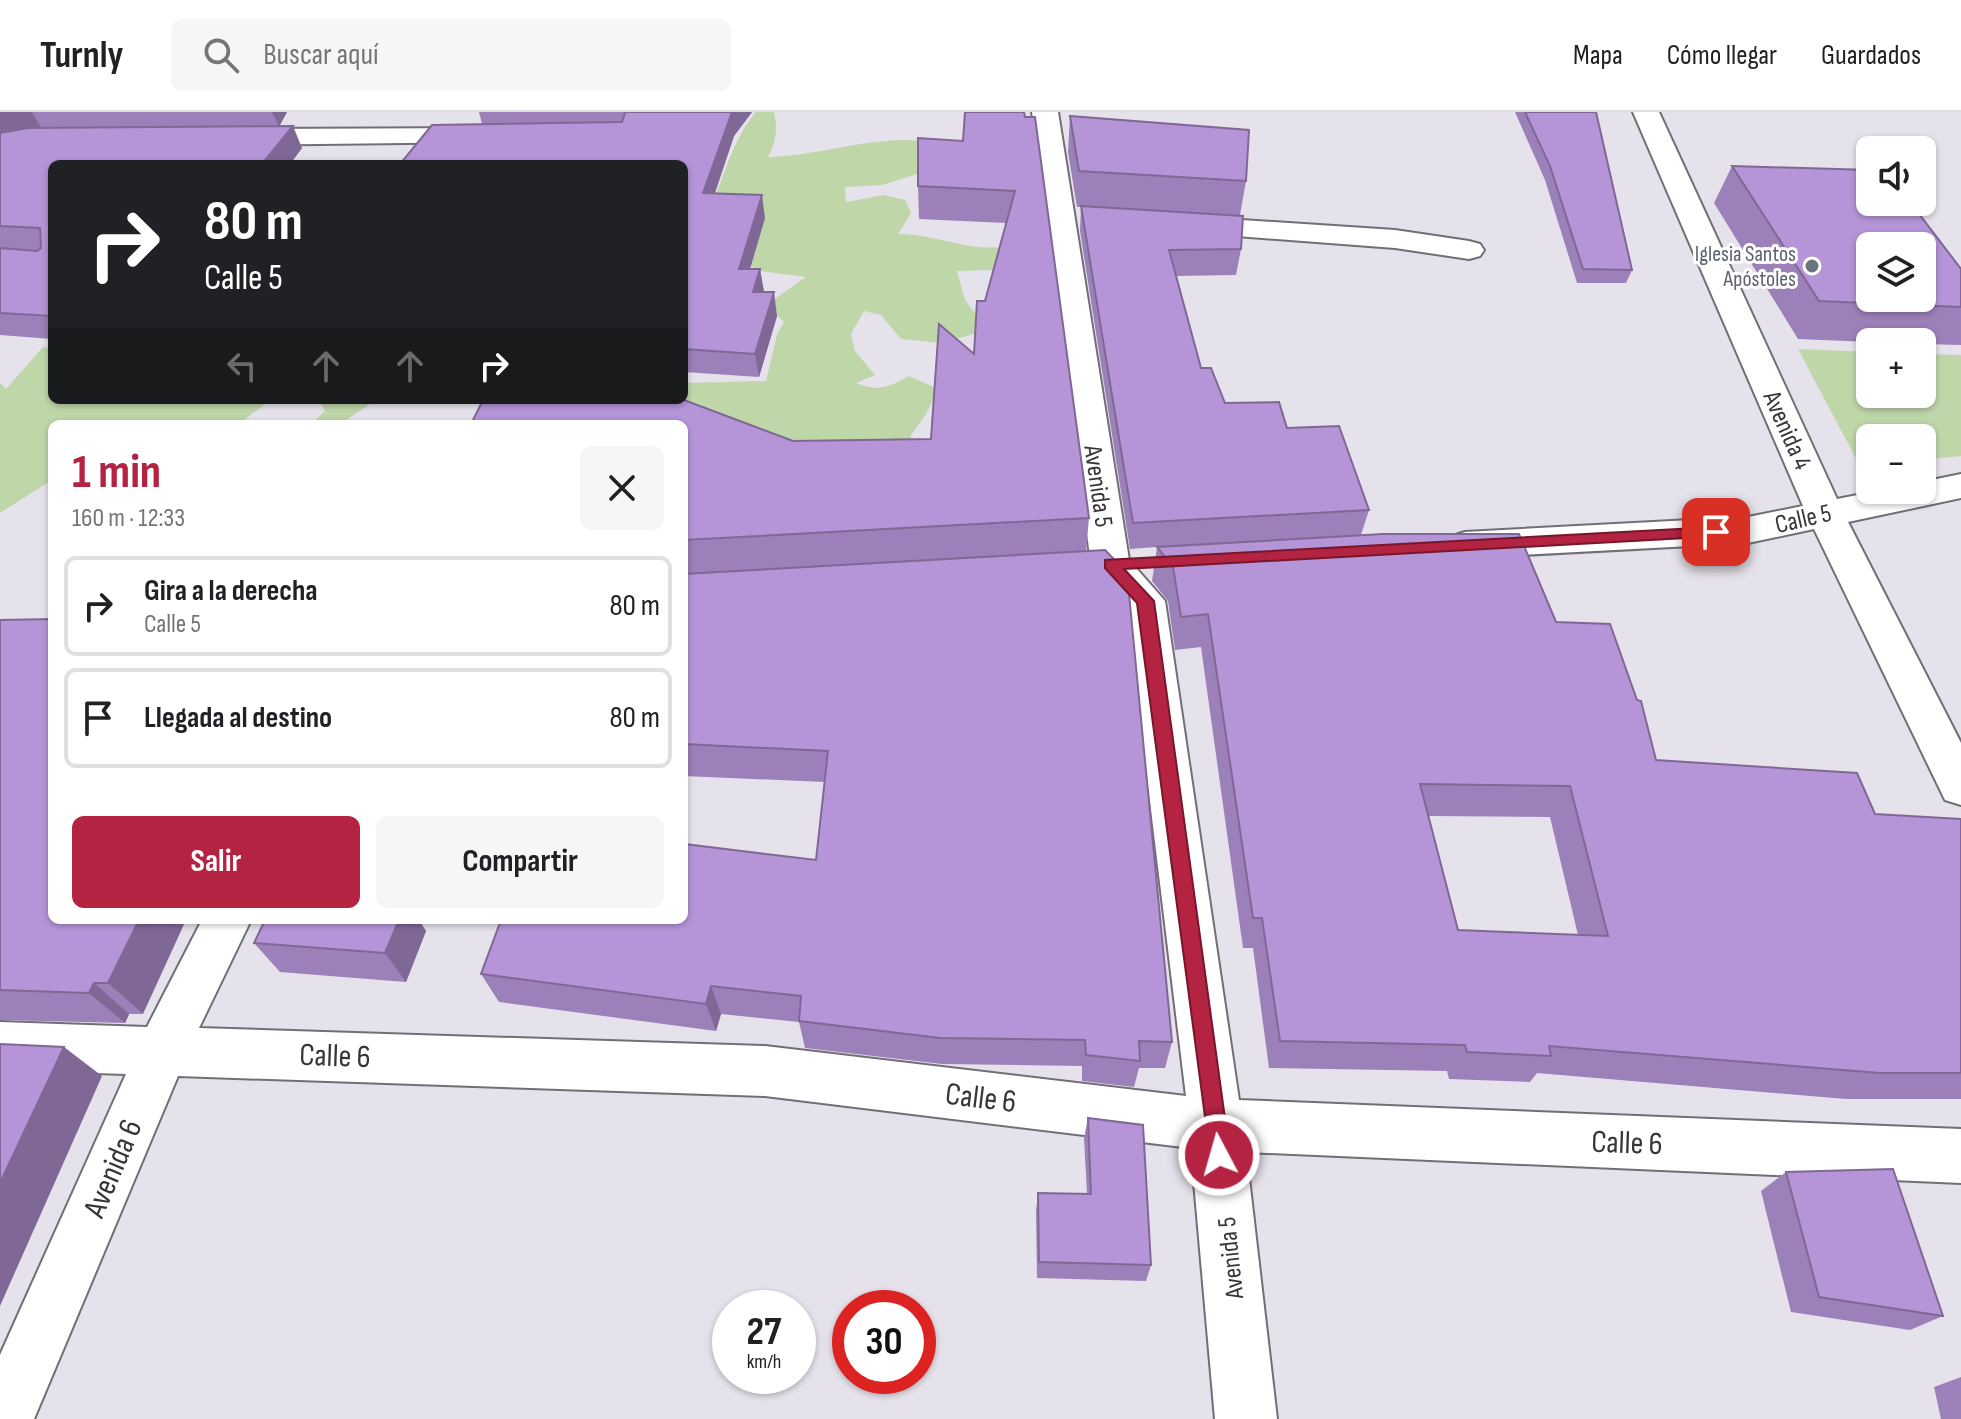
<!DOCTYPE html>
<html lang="es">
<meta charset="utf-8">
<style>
:root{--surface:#fff;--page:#f6f6f6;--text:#202124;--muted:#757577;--line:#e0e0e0;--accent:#b52342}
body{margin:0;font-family:"Sofia Sans Condensed",sans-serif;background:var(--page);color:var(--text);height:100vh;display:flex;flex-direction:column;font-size:30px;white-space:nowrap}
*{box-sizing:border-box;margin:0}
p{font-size:26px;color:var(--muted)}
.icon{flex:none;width:44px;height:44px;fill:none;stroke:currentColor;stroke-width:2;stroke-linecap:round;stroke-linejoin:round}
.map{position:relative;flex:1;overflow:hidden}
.side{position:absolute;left:48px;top:308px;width:640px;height:504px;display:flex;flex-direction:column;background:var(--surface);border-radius:12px;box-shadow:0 2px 6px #0004}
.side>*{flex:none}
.banner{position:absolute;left:48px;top:48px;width:640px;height:244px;border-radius:12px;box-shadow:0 2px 6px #0004;background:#202124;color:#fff;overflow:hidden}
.controls{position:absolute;left:1856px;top:24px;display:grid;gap:16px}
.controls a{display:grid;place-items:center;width:80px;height:80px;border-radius:12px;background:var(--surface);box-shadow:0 2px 6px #0004;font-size:40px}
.speed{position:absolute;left:712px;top:1178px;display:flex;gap:16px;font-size:40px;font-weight:700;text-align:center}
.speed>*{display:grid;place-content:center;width:104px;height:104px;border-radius:50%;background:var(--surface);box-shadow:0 2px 6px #0004;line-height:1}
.speed small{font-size:20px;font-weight:400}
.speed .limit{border:12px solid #d22;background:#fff;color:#111}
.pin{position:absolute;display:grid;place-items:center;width:68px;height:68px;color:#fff;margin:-34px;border-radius:16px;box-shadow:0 4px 12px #0006}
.me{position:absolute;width:88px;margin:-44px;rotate:354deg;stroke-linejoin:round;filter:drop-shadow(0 0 6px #0008)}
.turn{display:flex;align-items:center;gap:28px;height:168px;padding:0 24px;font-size:36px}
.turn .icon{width:104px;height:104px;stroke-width:2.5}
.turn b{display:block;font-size:56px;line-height:68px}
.lanes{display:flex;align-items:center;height:76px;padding:0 24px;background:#0003;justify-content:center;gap:40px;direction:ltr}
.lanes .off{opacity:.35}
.round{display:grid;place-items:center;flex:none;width:84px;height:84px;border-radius:12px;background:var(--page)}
.summary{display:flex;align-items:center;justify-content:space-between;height:136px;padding:0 24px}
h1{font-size:48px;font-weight:700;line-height:60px;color:var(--accent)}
.button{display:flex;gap:16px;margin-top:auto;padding:16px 24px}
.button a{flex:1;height:92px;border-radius:12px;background:var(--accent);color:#fff;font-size:32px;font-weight:700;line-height:92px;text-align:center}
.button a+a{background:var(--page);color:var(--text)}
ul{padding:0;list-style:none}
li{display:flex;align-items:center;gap:24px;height:100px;margin:0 16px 12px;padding:0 8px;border:4px solid var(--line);border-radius:12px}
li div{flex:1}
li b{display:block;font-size:30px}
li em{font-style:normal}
header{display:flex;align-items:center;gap:48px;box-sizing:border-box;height:112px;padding:0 40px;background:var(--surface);border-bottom:2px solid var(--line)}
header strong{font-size:38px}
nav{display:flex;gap:44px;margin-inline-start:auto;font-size:28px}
.search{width:560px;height:72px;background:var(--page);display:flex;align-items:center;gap:20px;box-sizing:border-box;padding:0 28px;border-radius:12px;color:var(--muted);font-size:30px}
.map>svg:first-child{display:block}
.green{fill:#bfd6a9}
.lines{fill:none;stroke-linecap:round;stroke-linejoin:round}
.minor-casing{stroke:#726e76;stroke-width:4}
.minor{fill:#fff;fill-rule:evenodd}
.wall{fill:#9c80b9;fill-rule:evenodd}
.shaded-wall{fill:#7f6896}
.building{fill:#b595d7;stroke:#7f6896;stroke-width:2;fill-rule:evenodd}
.route{fill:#b52342;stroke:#76172b;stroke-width:2}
.worship-dot{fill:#6b7280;stroke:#fff;stroke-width:3}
.labels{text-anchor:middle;stroke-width:6;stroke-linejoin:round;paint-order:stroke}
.far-worship-label{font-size:22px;fill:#5b616d;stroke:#fff;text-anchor:end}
.street-label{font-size:26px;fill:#373539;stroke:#fff}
.near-street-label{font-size:32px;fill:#373539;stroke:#fff}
</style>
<header>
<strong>Turnly</strong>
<div class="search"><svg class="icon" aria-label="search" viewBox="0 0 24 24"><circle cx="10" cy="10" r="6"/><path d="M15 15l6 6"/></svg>Buscar aquí</div>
<nav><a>Mapa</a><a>Cómo llegar</a><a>Guardados</a></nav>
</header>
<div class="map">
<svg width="1961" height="1307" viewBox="0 0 1961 1307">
<rect width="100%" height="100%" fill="#e6e2eb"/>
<g class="green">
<path d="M 756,0 L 774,0 C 778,16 776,31 768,45 C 815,44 859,28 906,28 C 925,28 944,32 963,33 L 958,57 L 917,62 L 882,73 L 845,75 L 846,90 L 884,83 L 905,88 L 911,101 L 898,122 C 936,122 965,139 1003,135 L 995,158 L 957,159 L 965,188 L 988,218 L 941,231 L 901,227 L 881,203 L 864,199 L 851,222 L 855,239 L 875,263 L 856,271 C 877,280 890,275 909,264 L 938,277 L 926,302 L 910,325 L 934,344 L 932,374 L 684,312 L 684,271 L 766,269 L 777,223 L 784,210 L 766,193 L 806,165 L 761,159 L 731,145 L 709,99 C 724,66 732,28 756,0 Z"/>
<path d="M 43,235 L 52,236 L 52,288 L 270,288 L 239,312 L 52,312 L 52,368 L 0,401 L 0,271 L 6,277 Z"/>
<path d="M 1798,237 L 1870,240 L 1870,282 L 1922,282 L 1922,242 L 1961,243 L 1961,344 L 1922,348 L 1922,326 L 1870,326 L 1870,355 L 1861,356 Z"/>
<path d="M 320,288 L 376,288 L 340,312 L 311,312 L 325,299 Z"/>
</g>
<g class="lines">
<defs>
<g id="minor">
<path d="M 1032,0 L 1058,0 L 1129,448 L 1165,489 L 1239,988 L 1961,1017 L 1961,1071 L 1246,1040 L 1277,1307 L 1215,1307 L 1191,1036 L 765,984 L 178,964 L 34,1307 L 0,1307 L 0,1243 L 126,962 L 0,958 L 0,910 L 147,915 L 202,808 L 251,808 L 199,916 L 765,934 L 1186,984 L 1126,493 L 1091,452 Z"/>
<path d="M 1633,0 L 1659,0 L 1837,387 L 1883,378 L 1922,378 L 1922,370 L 1961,362 L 1961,386 L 1848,410 L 1961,631 L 1961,693 L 1945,688 L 1814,417 L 1748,431 L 1465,446 L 1452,442 L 1446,433 L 1452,424 L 1465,420 L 1748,405 L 1803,394 Z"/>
<path d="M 485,16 L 494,18 L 498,24 L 494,30 L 238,33 L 228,31 L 225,25 L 228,19 L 238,17 Z"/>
<path d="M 1181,104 L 1395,118 L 1469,129 L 1480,132 L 1484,138 L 1480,144 L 1469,147 L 1395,136 L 1171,119 L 1166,113 L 1171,107 Z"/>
</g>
</defs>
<use href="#minor" class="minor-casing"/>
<use href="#minor" class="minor"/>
</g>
<g class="wall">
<path d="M 0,0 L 287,0 L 279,14 L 302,36 L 290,52 L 52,52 L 52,227 L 0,223 Z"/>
<path d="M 479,0 L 752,0 L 734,24 L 715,81 L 765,106 L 750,157 L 760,157 L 764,180 L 777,204 L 759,265 L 684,260 L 684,52 L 482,12 Z"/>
<path d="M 1024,0 L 1089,406 L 1086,439 L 1172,930 L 1165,956 L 1139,956 L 1134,975 L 1082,969 L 1082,954 L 942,952 L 805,936 L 799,910 L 721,902 L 716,919 L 499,890 L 481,862 L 816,748 L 825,670 L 684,664 L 684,312 L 793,329 L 931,327 L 974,242 L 985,189 L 1006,111 L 919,107 L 918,74 L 963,29 Z"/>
<path d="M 1515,0 L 1596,0 L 1632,158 L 1626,171 L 1577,171 L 1545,68 Z"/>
<path d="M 1070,4 L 1246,69 L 1240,103 L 1241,137 L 1236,163 L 1176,164 L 1201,256 L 1225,291 L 1287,316 L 1369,398 L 1361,423 L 1556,510 L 1656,648 L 1875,702 L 1961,707 L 1961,987 L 1846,987 L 1537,961 L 1530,970 L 1449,967 L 1447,959 L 1269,956 L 1253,836 L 1243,836 L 1201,535 L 1175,538 L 1168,489 L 1152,469 L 1157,435 L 1130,437 L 1080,119 L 1081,95 L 1077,95 L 1068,40 ZM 1428,704 L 1550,705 L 1578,823 L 1458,818 Z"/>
<path d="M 1732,54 L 1961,157 L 1961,233 L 1922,232 L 1922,230 L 1871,230 L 1798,227 L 1714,91 Z"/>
<path d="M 0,508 L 143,902 L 129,902 L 125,911 L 0,908 Z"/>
<path d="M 422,813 L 426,819 L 406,870 L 280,860 L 254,831 Z"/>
<path d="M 1088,1006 L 1151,1153 L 1146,1169 L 1037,1166 L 1036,1099 L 1038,1081 L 1087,1082 L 1084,1026 Z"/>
<path d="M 1786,1060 L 1943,1204 L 1910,1218 L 1791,1200 L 1761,1079 Z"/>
<path d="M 1961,1265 L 1961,1307 L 1941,1307 L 1934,1275 Z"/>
</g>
<g class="shaded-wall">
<path d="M 0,0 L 32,0 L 41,16 L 0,25 Z"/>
<path d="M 272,0 L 287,0 L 279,15 Z"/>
<path d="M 732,0 L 752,0 L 734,24 L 707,104 L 703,81 Z"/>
<path d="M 293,14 L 302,36 L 290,52 L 262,52 Z"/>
<path d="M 762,83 L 765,106 L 743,180 L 739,157 Z"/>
<path d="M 760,157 L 764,180 L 753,180 Z"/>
<path d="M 774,180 L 777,204 L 759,265 L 755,242 Z"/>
<path d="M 139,808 L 186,808 L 143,902 L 108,871 Z"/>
<path d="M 399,808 L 423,808 L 422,813 L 426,819 L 406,870 L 385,841 Z"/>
<path d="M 94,871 L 129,902 L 125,911 L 89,881 Z"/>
<path d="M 711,874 L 721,902 L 716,919 L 706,892 Z"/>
<path d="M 64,935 L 102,964 L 0,1194 L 0,1071 Z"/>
</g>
<g class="building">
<path d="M 624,0 L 732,0 L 703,81 L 762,83 L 739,157 L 760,157 L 753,180 L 774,180 L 755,242 L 684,237 L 684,52 L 400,52 L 432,13 L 622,10 L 625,1 Z"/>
<path d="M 965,0 L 1024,0 L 1025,5 L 1035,5 L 1089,406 L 684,428 L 684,312 L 471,312 L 483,288 L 684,288 L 793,329 L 931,327 L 939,212 L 974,242 L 977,189 L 985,189 L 1015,79 L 918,74 L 918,26 L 963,29 Z"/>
<path d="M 1525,0 L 1596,0 L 1632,158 L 1583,157 L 1550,54 Z"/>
<path d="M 1070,4 L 1249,18 L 1246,69 L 1079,59 Z"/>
<path d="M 293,14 L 262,52 L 52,52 L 52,204 L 0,201 L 0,136 L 37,139 L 41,136 L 40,116 L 0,114 L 0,21 L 28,16 Z"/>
<path d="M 1732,54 L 1870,58 L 1870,90 L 1910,90 L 1961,157 L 1961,195 L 1819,189 ZM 1870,134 L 1922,134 L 1922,186 L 1870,186 Z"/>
<path d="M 1081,94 L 1243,104 L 1241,137 L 1169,138 L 1201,256 L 1211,256 L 1225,291 L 1279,290 L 1287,316 L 1339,314 L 1369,398 L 1133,411 Z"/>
<path d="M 1383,422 L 1519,422 L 1556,510 L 1610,512 L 1637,588 L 1641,589 L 1656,648 L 1857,661 L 1875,702 L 1961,707 L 1961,961 L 1880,961 L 1549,934 L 1551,944 L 1467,940 L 1465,933 L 1280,929 L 1262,806 L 1253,806 L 1208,502 L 1181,505 L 1173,455 L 1157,435 ZM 1420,672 L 1570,674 L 1608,824 L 1458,818 Z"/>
<path d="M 1105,438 L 1127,461 L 1172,930 L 1139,929 L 1140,949 L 1086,943 L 1085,928 L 940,926 L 799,909 L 801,884 L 711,874 L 706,892 L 481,862 L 501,808 L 684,808 L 684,732 L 816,748 L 828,639 L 684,632 L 684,462 Z"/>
<path d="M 52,507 L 52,808 L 139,808 L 108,871 L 94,871 L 89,881 L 0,878 L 0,508 Z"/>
<path d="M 265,808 L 399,808 L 385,841 L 254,831 Z"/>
<path d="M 0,932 L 64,935 L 0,1071 Z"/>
<path d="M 1088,1006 L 1143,1013 L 1151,1153 L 1039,1150 L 1038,1081 L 1091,1082 Z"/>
<path d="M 1893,1057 L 1943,1204 L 1819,1185 L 1786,1060 Z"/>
</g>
<path class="route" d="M 1716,415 L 1722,416 L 1722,424 L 1124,457 L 1154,489 L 1230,1043 L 1227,1050 L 1219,1054 L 1211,1050 L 1137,491 L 1105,456 L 1105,448 Z"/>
<circle class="worship-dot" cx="1812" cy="154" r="8"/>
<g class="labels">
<g class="far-worship-label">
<text x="1796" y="149">Iglesia Santos<tspan x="1796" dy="25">Apóstoles</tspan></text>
</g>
<g class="street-label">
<text transform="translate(1788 318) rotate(66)" y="9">Avenida 4</text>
<text transform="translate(1099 374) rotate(82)" y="9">Avenida 5</text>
<text transform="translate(1803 406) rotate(-13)" y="9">Calle 5</text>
<text transform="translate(1230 1146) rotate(-96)" y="9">Avenida 5</text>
</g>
<g class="near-street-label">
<text transform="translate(335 943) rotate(2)" y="11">Calle 6</text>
<text transform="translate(981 985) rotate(7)" y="11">Calle 6</text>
<text transform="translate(1627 1030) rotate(2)" y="11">Calle 6</text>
<text transform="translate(112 1056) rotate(-67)" y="11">Avenida 6</text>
</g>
</g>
</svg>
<div class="controls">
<a><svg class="icon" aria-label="sound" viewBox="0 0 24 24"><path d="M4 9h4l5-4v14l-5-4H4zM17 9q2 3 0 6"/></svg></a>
<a><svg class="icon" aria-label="layers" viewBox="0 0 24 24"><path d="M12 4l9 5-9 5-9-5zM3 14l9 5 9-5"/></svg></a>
<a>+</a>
<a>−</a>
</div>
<div class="speed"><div>27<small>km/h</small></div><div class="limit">30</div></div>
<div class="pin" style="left:1716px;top:420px;background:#d93025"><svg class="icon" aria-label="arrive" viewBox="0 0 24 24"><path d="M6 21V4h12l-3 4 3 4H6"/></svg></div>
<svg class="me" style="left:1219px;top:1043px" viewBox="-20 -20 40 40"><circle r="17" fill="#b52342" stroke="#fff" stroke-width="3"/><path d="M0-11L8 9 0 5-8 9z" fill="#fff"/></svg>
<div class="banner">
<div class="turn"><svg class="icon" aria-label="right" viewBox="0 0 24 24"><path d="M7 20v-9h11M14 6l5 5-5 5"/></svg><div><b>80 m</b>Calle 5</div></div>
<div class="lanes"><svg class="icon off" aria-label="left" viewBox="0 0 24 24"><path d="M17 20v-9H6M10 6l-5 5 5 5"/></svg><svg class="icon off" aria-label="ahead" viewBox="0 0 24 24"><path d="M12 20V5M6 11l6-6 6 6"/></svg><svg class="icon off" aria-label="ahead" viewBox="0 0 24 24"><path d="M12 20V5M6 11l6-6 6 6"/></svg><svg class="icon" aria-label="right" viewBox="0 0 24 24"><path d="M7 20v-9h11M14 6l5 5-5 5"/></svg></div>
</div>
<section class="side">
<div class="summary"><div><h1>1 min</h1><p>160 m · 12:33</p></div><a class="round"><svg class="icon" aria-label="close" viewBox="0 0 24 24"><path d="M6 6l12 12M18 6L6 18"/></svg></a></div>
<ul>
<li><svg class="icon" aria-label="right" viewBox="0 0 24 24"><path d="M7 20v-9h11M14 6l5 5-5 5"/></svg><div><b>Gira a la derecha</b><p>Calle 5</p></div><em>80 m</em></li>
<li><svg class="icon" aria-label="arrive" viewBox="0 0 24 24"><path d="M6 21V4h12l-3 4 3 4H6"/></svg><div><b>Llegada al destino</b></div><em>80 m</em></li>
</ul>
<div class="button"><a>Salir</a><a>Compartir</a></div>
</section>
</div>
